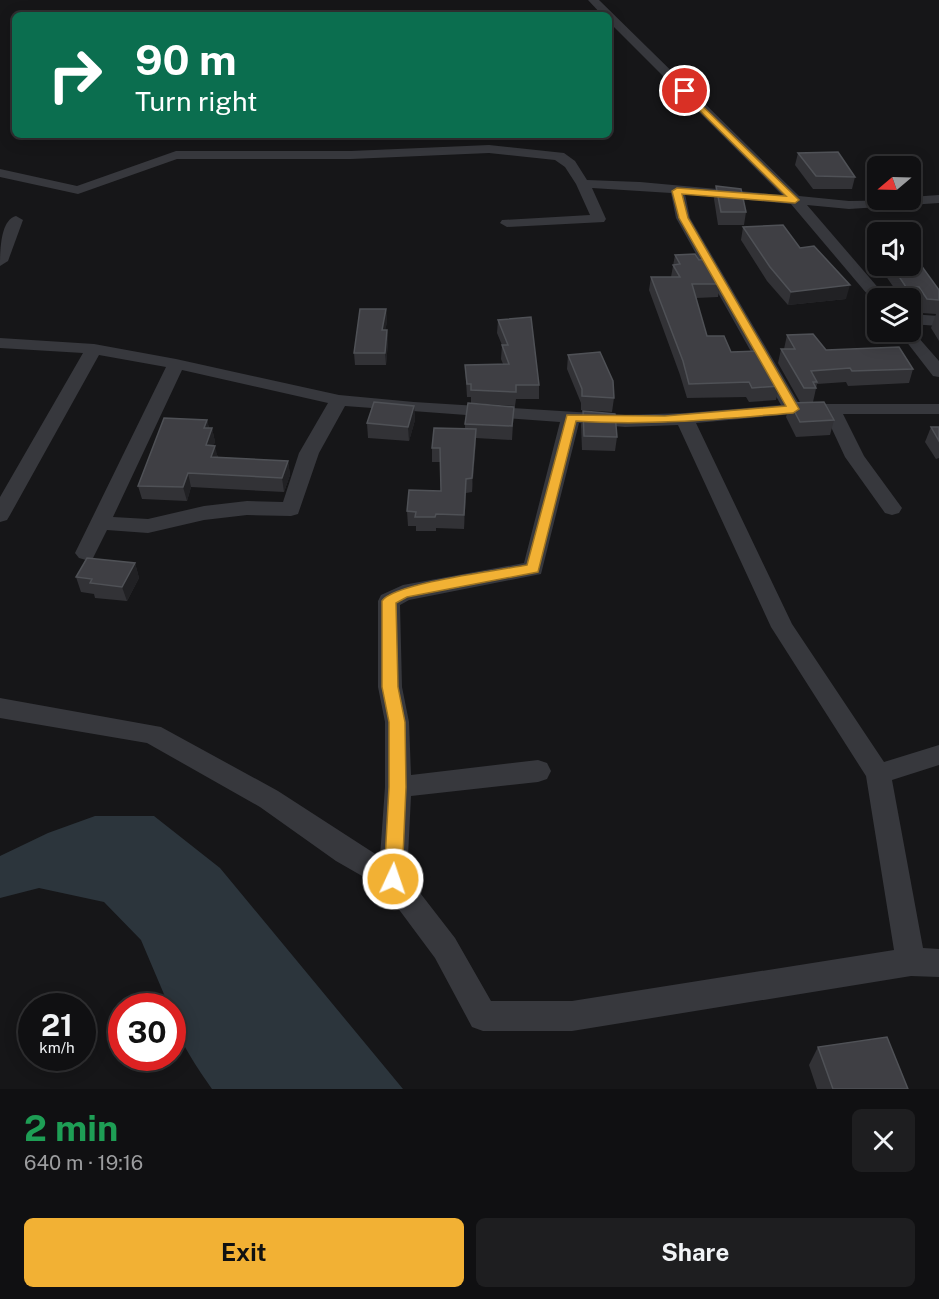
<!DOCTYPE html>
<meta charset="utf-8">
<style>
:root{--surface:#101012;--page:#1e1e20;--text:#f1f3f6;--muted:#9c9d9f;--line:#303032;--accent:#f2b134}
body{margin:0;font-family:"Public Sans",sans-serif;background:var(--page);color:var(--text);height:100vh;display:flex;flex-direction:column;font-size:22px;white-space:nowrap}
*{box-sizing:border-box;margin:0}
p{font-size:20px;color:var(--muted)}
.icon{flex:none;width:33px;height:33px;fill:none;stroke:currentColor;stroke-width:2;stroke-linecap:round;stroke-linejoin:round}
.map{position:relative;height:1089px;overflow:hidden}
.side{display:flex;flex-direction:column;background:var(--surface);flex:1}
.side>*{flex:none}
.top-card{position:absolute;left:12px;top:12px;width:600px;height:126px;border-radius:9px;box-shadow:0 3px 15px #0003,0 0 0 2px var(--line);background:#0b6e4f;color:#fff;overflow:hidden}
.needle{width:39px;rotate:251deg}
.tools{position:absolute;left:867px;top:156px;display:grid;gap:12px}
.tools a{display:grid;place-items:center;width:54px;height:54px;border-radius:9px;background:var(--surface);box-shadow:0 3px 15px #0003,0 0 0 2px var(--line);font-size:30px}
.speed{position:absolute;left:18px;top:993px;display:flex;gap:12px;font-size:30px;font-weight:700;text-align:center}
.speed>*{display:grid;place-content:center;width:78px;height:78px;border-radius:50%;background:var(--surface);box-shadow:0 3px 15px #0003,0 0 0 2px var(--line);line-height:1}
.speed small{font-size:15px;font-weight:400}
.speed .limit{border:9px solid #d22;background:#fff;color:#111}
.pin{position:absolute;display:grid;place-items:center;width:51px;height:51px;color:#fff;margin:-26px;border:3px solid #fff;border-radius:50%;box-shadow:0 2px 6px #0007}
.me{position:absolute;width:66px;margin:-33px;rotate:3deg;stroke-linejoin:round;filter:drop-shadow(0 0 4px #0008)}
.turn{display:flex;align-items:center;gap:21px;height:126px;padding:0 24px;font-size:27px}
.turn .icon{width:78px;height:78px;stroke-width:2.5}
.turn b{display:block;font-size:42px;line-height:51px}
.round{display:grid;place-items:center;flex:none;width:63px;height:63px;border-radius:9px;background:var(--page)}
.headline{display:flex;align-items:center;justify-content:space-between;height:102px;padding:0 24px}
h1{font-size:36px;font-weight:700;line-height:45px;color:#1e9e55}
.primary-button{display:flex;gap:12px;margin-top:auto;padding:12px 24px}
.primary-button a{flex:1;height:69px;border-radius:9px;background:var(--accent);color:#111;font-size:24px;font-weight:700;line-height:69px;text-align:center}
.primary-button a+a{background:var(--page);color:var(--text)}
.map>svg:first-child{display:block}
.water{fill:#2c353c}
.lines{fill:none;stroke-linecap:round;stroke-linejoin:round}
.minor{fill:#37383d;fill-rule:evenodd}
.wall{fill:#323236}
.shaded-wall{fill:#212124}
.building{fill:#3f3f44;stroke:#4f5156;stroke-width:1.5}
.route{fill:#f2b134;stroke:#9d7322;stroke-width:1.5}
</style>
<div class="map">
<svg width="939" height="1089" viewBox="0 0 939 1089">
<rect width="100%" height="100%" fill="#161618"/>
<path class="water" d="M 95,816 L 154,816 L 220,868 L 403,1089 L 212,1089 C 197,1067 172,1033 172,1006 L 169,1006 L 141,940 L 104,902 L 39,888 L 0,898 L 0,856 L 48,833 Z"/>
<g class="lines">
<g class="minor">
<path d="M 588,0 L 599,0 L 799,196 L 849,201 L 910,200 L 910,197 L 939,195 L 939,203 L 849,209 L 807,205 L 887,298 L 878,298 L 878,302 L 873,301 L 791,204 L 685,194 L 690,218 L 799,404 L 939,404 L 939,414 L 843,414 L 864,456 L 902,508 L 899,513 L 892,515 L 885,513 L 845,457 L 825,414 L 793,414 L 696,423 L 792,624 L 884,762 L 939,745 L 939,765 L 892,780 L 923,948 L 939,949 L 939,977 L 911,976 L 572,1031 L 483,1031 L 472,1027 L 435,958 L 383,888 L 336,861 L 260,807 L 147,743 L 0,718 L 0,698 L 161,727 L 278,791 L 380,857 L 385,787 L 385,722 L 378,687 L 378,601 L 381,595 L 403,585 L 524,563 L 560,422 L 345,406 L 319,453 L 298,514 L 291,516 L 247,515 L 204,520 L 148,533 L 107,530 L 93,558 L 86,560 L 79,558 L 75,553 L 166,367 L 99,355 L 10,515 L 7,520 L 0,522 L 0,497 L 83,353 L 0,348 L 0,338 L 94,344 L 176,359 L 339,395 L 414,402 L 625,415 L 685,413 L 781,405 L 676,218 L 671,193 L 592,188 L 606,219 L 604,222 L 507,227 L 500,223 L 502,220 L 590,215 L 576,184 L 565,167 L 555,160 L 489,153 L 351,159 L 177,159 L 78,194 L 0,177 L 0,169 L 77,186 L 176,151 L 351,151 L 489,145 L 564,153 L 575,161 L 587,180 L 640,182 L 782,195 L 609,22 L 609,15 L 602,15 ZM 182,370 L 328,403 L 299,453 L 283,502 L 247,501 L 204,506 L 148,519 L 113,517 ZM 579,423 L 625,427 L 678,425 L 771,627 L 866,776 L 894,950 L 572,1001 L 491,1001 L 455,938 L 407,876 L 411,796 L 538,782 L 547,779 L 551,771 L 547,763 L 538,760 L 411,775 L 409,722 L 402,687 L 400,605 L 409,600 L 541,574 Z"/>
<path d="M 16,216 L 23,220 L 8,261 L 0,266 C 0,252 0,220 16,216 Z"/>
<path d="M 910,314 L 939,316 L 939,326 L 910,324 Z"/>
<path d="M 910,328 L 939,361 L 939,377 L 933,376 L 899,332 L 910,332 Z"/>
</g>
</g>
<g class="wall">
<path d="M 798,153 L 855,177 L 852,189 L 813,189 L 795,165 Z"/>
<path d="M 716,186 L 746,212 L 744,225 L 718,225 L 714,199 Z"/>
<path d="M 743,227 L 800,248 L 846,299 L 788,305 L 767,281 L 741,240 Z"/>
<path d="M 675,255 L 699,260 L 720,284 L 718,297 L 696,298 L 707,336 L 779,386 L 776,400 L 749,402 L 746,397 L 687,398 L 680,375 L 649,290 L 651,277 L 671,277 Z"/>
<path d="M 879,266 L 910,266 L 939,290 L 939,341 L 931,328 L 936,314 L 922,313 L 915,300 L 910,300 L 910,298 L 901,298 Z"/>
<path d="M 386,309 L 387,322 L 385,330 L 387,330 L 388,342 L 386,365 L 355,365 L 354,353 Z"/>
<path d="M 498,320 L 539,385 L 539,399 L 516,399 L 515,406 L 471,403 L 471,397 L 467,397 L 465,365 L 503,364 L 501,359 L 502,345 L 497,333 Z"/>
<path d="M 787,335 L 826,350 L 913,369 L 909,383 L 848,386 L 846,382 L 817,384 L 813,402 L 800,402 L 778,363 L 781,349 L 784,349 Z"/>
<path d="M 568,355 L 614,398 L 612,412 L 581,410 L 581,403 L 567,369 Z"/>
<path d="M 790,403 L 834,420 L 830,435 L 796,437 L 786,417 Z"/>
<path d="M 414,406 L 415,420 L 409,441 L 368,438 L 367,423 Z"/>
<path d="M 514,407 L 512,440 L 476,438 L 472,492 L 466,493 L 464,529 L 436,528 L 436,531 L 416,531 L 416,526 L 408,526 L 407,511 L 441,491 L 440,462 L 432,462 L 432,448 L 465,429 L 465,424 Z"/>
<path d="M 583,411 L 617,437 L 615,451 L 582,450 L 581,425 Z"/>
<path d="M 207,420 L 209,428 L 212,428 L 215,442 L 213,446 L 218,457 L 288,461 L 290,475 L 284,492 L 191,487 L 187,501 L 142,499 L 138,486 Z"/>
<path d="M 931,427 L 939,427 L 939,458 L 936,459 L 925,442 Z"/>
<path d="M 135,563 L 139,578 L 127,601 L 95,598 L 94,594 L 81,592 L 76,577 Z"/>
<path d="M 818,1047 L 908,1089 L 817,1089 L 809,1065 Z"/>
</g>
<g class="shaded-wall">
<path d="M 850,285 L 846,299 L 788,305 L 791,292 Z"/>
<path d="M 386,309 L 387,322 L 383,342 L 382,330 Z"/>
<path d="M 387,330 L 388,342 L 386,365 L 385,353 Z"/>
<path d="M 414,406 L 415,420 L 409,441 L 408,427 Z"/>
<path d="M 207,420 L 210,434 L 204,428 Z"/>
<path d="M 212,428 L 215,442 L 208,459 L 206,445 Z"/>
<path d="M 476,429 L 476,443 L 472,492 L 472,478 Z"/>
<path d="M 215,446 L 218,459 L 211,457 Z"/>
<path d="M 288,461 L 290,475 L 284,492 L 282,478 Z"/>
<path d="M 188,473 L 191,487 L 187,501 L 183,487 Z"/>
<path d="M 466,479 L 466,493 L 464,529 L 464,515 Z"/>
<path d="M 135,563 L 139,578 L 127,601 L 122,587 Z"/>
</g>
<g class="building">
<path d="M 838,152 L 855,177 L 816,176 L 798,153 Z"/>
<path d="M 716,186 L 741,189 L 746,212 L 721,212 Z"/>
<path d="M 783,225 L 800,248 L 814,246 L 850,285 L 791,292 L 770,267 L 743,227 Z"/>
<path d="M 910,250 L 939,290 L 939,300 L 927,299 L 919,287 L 906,287 L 892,266 L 910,266 Z"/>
<path d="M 695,254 L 699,260 L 706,259 L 720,284 L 692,284 L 707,336 L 724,336 L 731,352 L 759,351 L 779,386 L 752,388 L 749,382 L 689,384 L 683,361 L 651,277 L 680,277 L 673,265 L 680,264 L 675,255 Z"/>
<path d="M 360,309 L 386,309 L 382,330 L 387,330 L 385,353 L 354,353 Z"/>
<path d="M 531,317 L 539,385 L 516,385 L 516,392 L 471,390 L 471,384 L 467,384 L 465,365 L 509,364 L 502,345 L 508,345 L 498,320 Z"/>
<path d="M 813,334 L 826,350 L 899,347 L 913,369 L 852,371 L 850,368 L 811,371 L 817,382 L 813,382 L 816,388 L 804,388 L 781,349 L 795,349 L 787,335 Z"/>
<path d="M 600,352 L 613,381 L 614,398 L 582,396 L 582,389 L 568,355 Z"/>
<path d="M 374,402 L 414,406 L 408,427 L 367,423 Z"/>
<path d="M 824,402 L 834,420 L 800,422 L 790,403 Z"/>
<path d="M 468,403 L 514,407 L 512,426 L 465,424 Z"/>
<path d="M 583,411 L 615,414 L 617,437 L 584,436 Z"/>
<path d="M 164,418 L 207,420 L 204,428 L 212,428 L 206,445 L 215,446 L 211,457 L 288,461 L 282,478 L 188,473 L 183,487 L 138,486 Z"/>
<path d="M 931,427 L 939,427 L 939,441 Z"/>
<path d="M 434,428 L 476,429 L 472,478 L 466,479 L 464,515 L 436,514 L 435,517 L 415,517 L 416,512 L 407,511 L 409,490 L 441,491 L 440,448 L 432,448 Z"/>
<path d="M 87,558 L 135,563 L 122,587 L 90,583 L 92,579 L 76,577 Z"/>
<path d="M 887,1037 L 908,1089 L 833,1089 L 818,1047 Z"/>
</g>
<path class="route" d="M 685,89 L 799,200 L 795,203 L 682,194 L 688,218 L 799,409 L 793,413 C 721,419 649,426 576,421 L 538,572 L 407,597 L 396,603 L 398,687 L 405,722 L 406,787 L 402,879 L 399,885 L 393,887 L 386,885 L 384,879 L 389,787 L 389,722 L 382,687 L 382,601 C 394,583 501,570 527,565 L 567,415 L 665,416 L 786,406 L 679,218 L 672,191 L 677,188 L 786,196 L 682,93 L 682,90 Z"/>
</svg>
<div class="tools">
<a><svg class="needle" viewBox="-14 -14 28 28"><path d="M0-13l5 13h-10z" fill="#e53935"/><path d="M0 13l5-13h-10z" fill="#9c9d9f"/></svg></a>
<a><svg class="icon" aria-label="sound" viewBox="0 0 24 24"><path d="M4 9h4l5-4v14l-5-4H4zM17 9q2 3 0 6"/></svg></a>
<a><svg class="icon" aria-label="layers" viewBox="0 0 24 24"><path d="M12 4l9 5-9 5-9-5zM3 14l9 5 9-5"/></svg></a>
</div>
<div class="speed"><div>21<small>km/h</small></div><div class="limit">30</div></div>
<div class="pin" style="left:685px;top:91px;background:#d93025"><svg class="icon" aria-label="arrive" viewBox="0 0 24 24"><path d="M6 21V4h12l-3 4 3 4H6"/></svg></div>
<svg class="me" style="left:393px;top:879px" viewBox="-20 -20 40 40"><circle r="17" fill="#f2b134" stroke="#fff" stroke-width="3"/><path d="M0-11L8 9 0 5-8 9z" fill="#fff"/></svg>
<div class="top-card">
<div class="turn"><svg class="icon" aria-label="right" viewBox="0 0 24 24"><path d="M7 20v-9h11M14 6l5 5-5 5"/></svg><div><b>90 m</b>Turn right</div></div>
</div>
</div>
<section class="side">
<div class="headline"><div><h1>2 min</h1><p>640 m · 19:16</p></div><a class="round"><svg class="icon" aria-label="close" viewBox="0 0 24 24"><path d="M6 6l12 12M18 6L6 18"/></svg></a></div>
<div class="primary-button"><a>Exit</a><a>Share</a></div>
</section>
